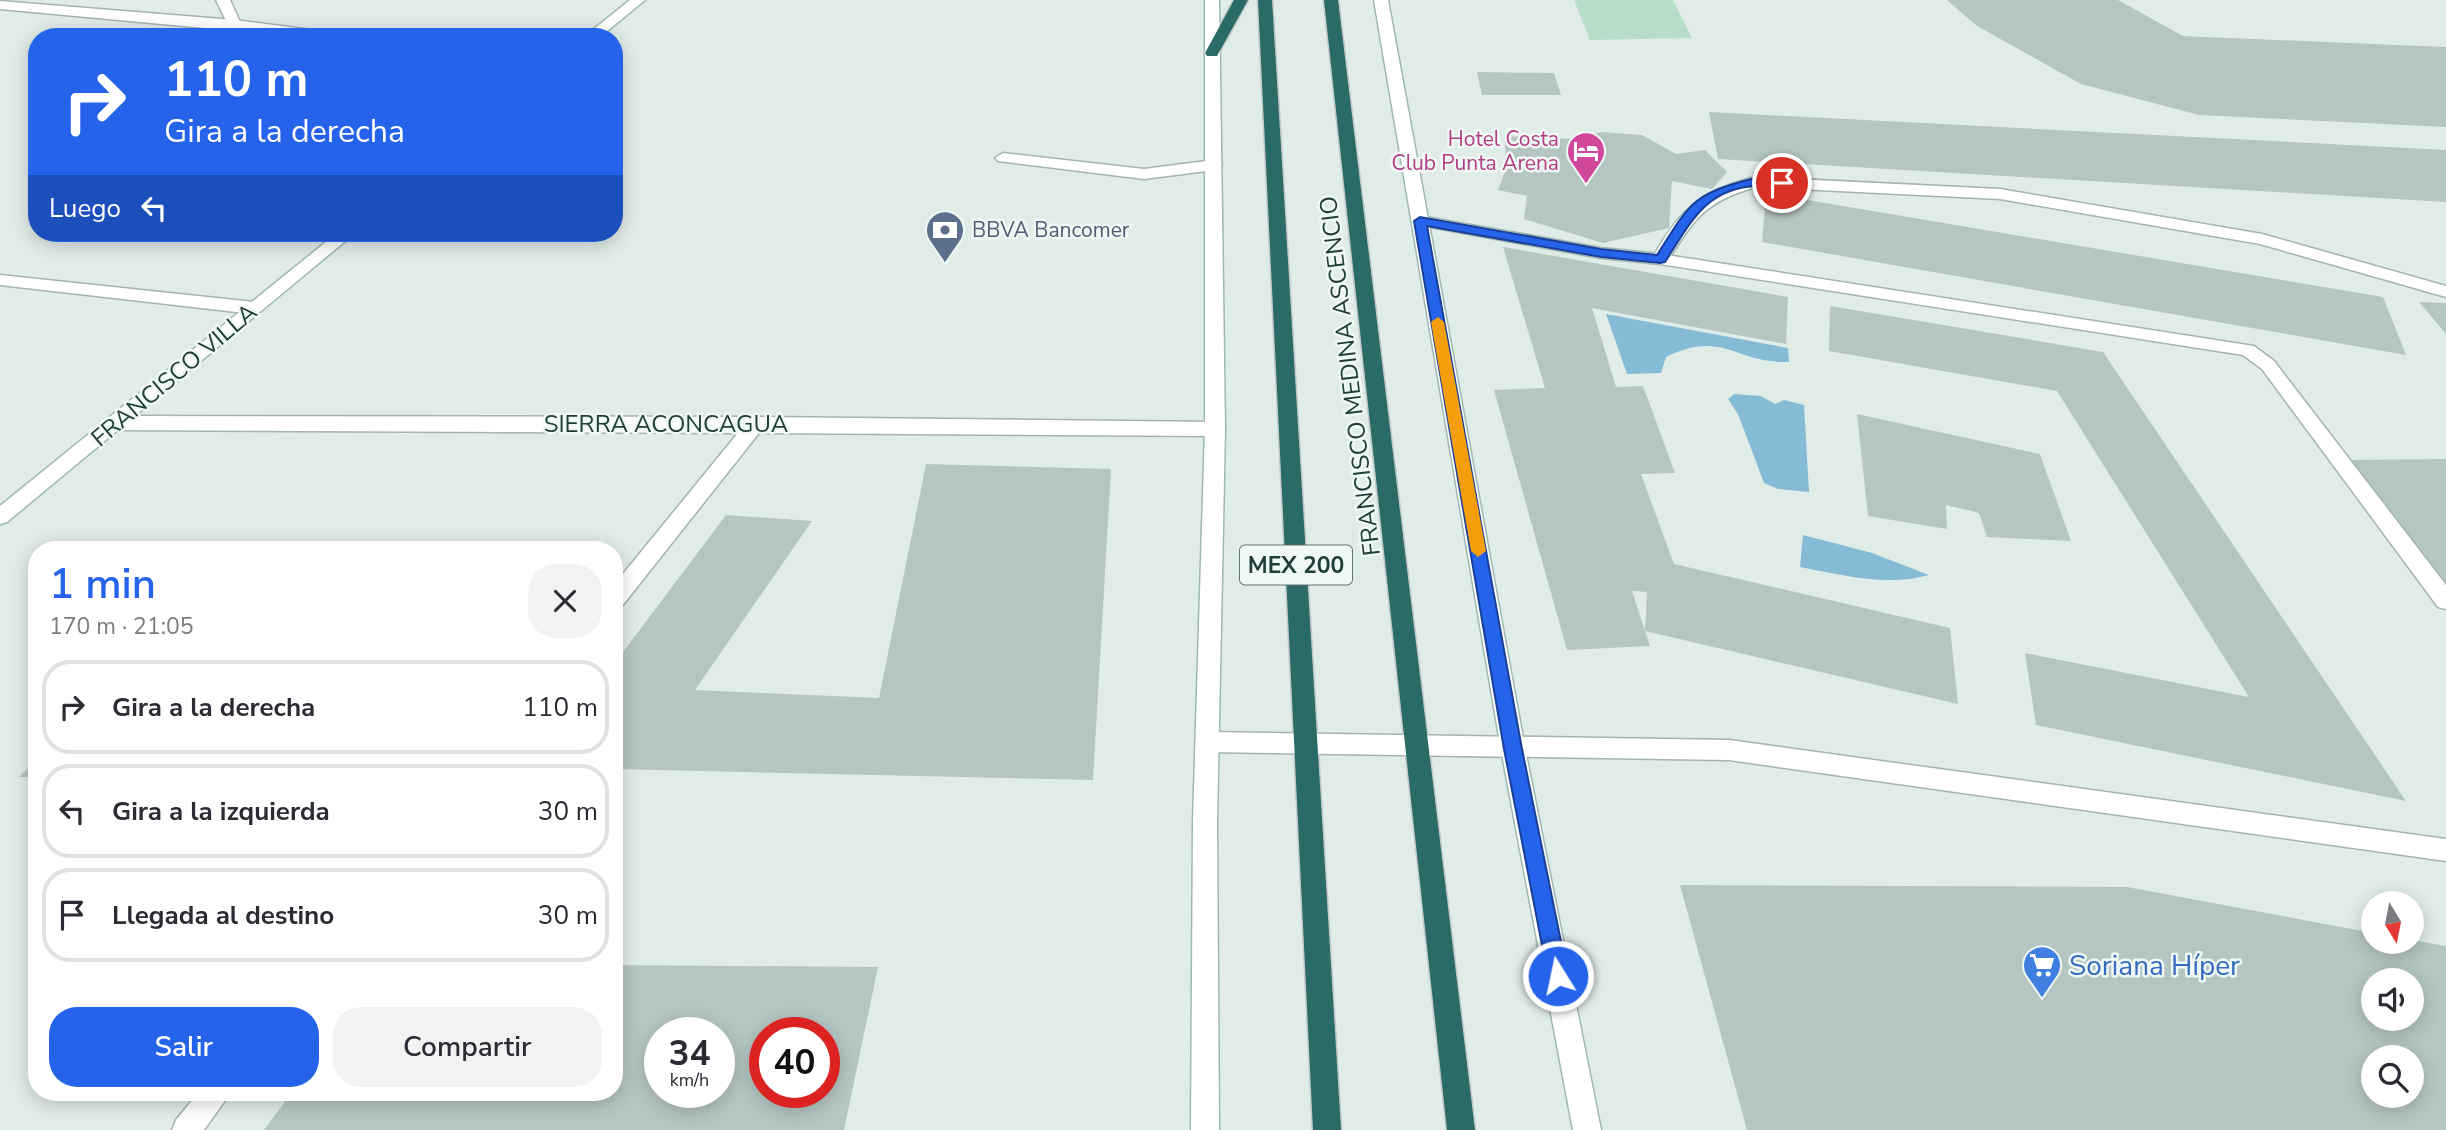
<!DOCTYPE html>
<html lang="es">
<meta charset="utf-8">
<style>
:root{--surface:#fff;--page:#f2f2f3;--text:#2b2b33;--muted:#7c7c81;--line:#e1e1e2;--accent:#2563eb}
body{margin:0;font-family:"Nunito Sans",sans-serif;background:var(--page);color:var(--text);height:100vh;display:flex;flex-direction:column;font-size:26px;white-space:nowrap}
*{box-sizing:border-box;margin:0}
p{font-size:23px;color:var(--muted)}
.icon{flex:none;width:38px;height:38px;fill:none;stroke:currentColor;stroke-width:2;stroke-linecap:round;stroke-linejoin:round}
.map{position:relative;flex:1;overflow:hidden}
.side{position:absolute;left:28px;top:541px;width:595px;height:560px;display:flex;flex-direction:column;background:var(--surface);border-radius:28px;box-shadow:0 4px 18px #0003}
.side>*{flex:none}
.hud{position:absolute;left:28px;top:28px;width:595px;height:214px;border-radius:28px;box-shadow:0 4px 18px #0003;background:#2563eb;color:#fff;overflow:hidden}
.needle{width:46px;rotate:170deg}
.controls{position:absolute;left:2361px;top:891px;display:grid;gap:14px}
.controls a{display:grid;place-items:center;width:63px;height:63px;border-radius:50%;background:var(--surface);box-shadow:0 4px 18px #0003;font-size:35px}
.speed{position:absolute;left:644px;top:1017px;display:flex;gap:14px;font-size:35px;font-weight:700;text-align:center}
.speed>*{display:grid;place-content:center;width:91px;height:91px;border-radius:50%;background:var(--surface);box-shadow:0 4px 18px #0003;line-height:1}
.speed small{font-size:18px;font-weight:400}
.speed .limit{border:10px solid #d22;background:#fff;color:#111}
.pin{position:absolute;display:grid;place-items:center;width:60px;height:60px;color:#fff;margin:-30px;border:4px solid #fff;border-radius:50%;box-shadow:0 2px 7px #0007}
.me{position:absolute;width:77px;margin:-38px;rotate:350deg;stroke-linejoin:round;filter:drop-shadow(0 0 5px #0008)}
.turn{display:flex;align-items:center;gap:24px;height:147px;padding:0 21px;font-size:32px}
.turn .icon{width:91px;height:91px;stroke-width:2.5}
.turn b{display:block;font-size:49px;line-height:60px}
.then{display:flex;align-items:center;height:66px;padding:0 21px;background:#0003;gap:14px;font-size:26px}
.round{display:grid;place-items:center;flex:none;width:74px;height:74px;border-radius:28px;background:var(--page)}
.summary{display:flex;align-items:center;justify-content:space-between;height:119px;padding:0 21px}
h1{font-size:42px;font-weight:600;line-height:52px;color:var(--accent)}
.button{display:flex;gap:14px;margin-top:auto;padding:14px 21px}
.button a{flex:1;height:80px;border-radius:28px;background:var(--accent);color:#fff;font-size:28px;font-weight:600;line-height:80px;text-align:center}
.button a+a{background:var(--page);color:var(--text)}
ul{padding:0;list-style:none}
li{display:flex;align-items:center;gap:21px;height:94px;margin:0 14px 10px;padding:0 7px;border:4px solid var(--line);border-radius:28px}
li div{flex:1}
li b{display:block;font-size:26px}
li em{font-style:normal}
.map>svg:first-child{display:block}
.green{fill:#b7dec8}
.water{fill:#85bbd4}
.building{fill:#b5c6c2;fill-rule:evenodd}
.lines{fill:none;stroke-linecap:round;stroke-linejoin:round}
.lane-casing{stroke:#a3b4b0;stroke-width:3}
.street-casing{stroke:#a3b4b0;stroke-width:3}
.secondary-casing{stroke:#9eb8b2;stroke-width:3}
.highway-casing{stroke:#c1c9c8;stroke-width:3}
.lane{fill:#fff;fill-rule:evenodd}
.street{fill:#fff;fill-rule:evenodd}
.secondary{fill:#fff;fill-rule:evenodd}
.highway{fill:#2a6a67;fill-rule:evenodd}
.route{fill:#2563eb;stroke:#184099;stroke-width:2}
.slow{fill:#f59e0b}
.labels{text-anchor:middle;stroke-width:5;stroke-linejoin:round;paint-order:stroke}
.far-hotel-label{font-size:21px;fill:#b23c85;stroke:#f0f8f5;text-anchor:end}
.far-service-label{font-size:21px;fill:#4e5e75;stroke:#f0f8f5;text-anchor:start}
.shield{fill:#f0f8f5;stroke:#5e7571;stroke-width:2}
.shield-label{font-size:23px;font-weight:bold;fill:#203d39}
.street-label{font-size:24px;fill:#203d39;stroke:#f0f8f5}
.near-shop-label{font-size:28px;fill:#366cbe;stroke:#f0f8f5;text-anchor:start}
</style>
<div class="map">
<svg width="2446" height="1130" viewBox="0 0 2446 1130">
<rect width="100%" height="100%" fill="#e0ece8"/>
<path class="green" d="M 1574,0 L 1673,0 L 1692,38 L 1590,40 Z"/>
<g class="water">
<path d="M 1606,314 L 1788,348 L 1789,362 C 1735,364 1724,329 1666,357 L 1661,373 L 1627,374 Z"/>
<path d="M 1734,394 L 1761,396 L 1775,404 L 1784,400 L 1804,405 L 1809,492 L 1778,489 L 1764,483 L 1738,414 L 1728,399 Z"/>
<path d="M 1803,535 L 1872,553 L 1929,575 C 1886,587 1843,575 1800,567 Z"/>
</g>
<g class="building">
<path d="M 1947,0 L 2118,0 L 2183,36 L 2446,47 L 2446,127 L 2199,115 L 2081,84 L 1977,26 Z"/>
<path d="M 1477,72 L 1554,73 L 1561,95 L 1482,95 Z"/>
<path d="M 1709,112 L 2446,150 L 2446,202 L 1718,159 Z"/>
<path d="M 1601,132 L 1642,135 L 1676,154 L 1705,150 L 1727,172 L 1712,189 L 1672,181 L 1669,228 L 1603,243 L 1524,219 L 1527,196 L 1498,190 L 1507,166 L 1504,136 L 1577,139 Z"/>
<path d="M 1766,193 L 2383,297 L 2406,355 L 1762,242 Z"/>
<path d="M 1503,247 L 1788,297 L 1786,344 L 1592,308 L 1616,387 L 1643,386 L 1675,473 L 1641,474 L 1674,564 L 1950,628 L 1958,704 L 1645,631 L 1650,646 L 1567,650 L 1494,390 L 1545,388 ZM 1632,591 L 1647,592 L 1645,631 Z"/>
<path d="M 2419,302 L 2446,303 L 2446,334 Z"/>
<path d="M 1830,306 L 2103,352 L 2406,801 L 2036,725 L 2025,653 L 2249,697 L 2057,391 L 1829,351 Z"/>
<path d="M 1857,414 L 2040,454 L 2071,541 L 1987,537 L 1979,513 L 1946,505 L 1947,529 L 1868,516 Z"/>
<path d="M 2446,459 L 2446,587 L 2344,460 Z"/>
<path d="M 926,464 L 1111,469 L 1093,780 L 614,769 L 614,664 L 726,515 L 812,521 L 695,690 L 879,698 Z"/>
<path d="M 37,759 L 37,777 L 19,777 Z"/>
<path d="M 1680,885 L 2127,887 L 2373,933 L 2373,942 L 2412,940 L 2446,946 L 2446,1130 L 1747,1130 ZM 2373,980 L 2412,980 L 2412,1018 L 2373,1018 ZM 2373,1057 L 2412,1057 L 2412,1096 L 2373,1096 Z"/>
<path d="M 614,965 L 878,967 L 844,1130 L 264,1130 L 292,1092 L 614,1092 ZM 660,1032 L 719,1032 L 719,1092 L 660,1092 ZM 765,1032 L 824,1032 L 824,1092 L 765,1092 Z"/>
</g>
<g class="lines">
<defs>
<g id="lane">
<path d="M 216,0 L 230,0 L 241,24 L 239,27 L 229,27 Z"/>
<path d="M 1003,153 L 1144,169 L 1214,160 L 1222,165 L 1214,170 L 1144,179 L 998,161 L 995,158 Z"/>
<path d="M 1755,177 L 2000,189 L 2262,234 L 2446,286 L 2446,297 L 2260,244 L 2000,199 L 1756,187 C 1703,202 1694,220 1666,263 L 1654,263 L 1652,259 C 1679,210 1700,191 1755,177 Z"/>
</g>
<g id="street">
<path d="M 0,1 L 234,20 L 336,33 L 343,37 L 302,37 L 0,9 Z"/>
<path d="M 1420,216 L 1601,248 L 1660,254 L 2254,346 L 2274,361 L 2446,585 L 2446,609 L 2438,607 L 2262,369 L 2243,355 L 1660,264 L 1601,258 L 1414,224 L 1414,218 Z"/>
<path d="M 0,275 L 254,302 L 263,308 L 254,314 L 0,285 Z"/>
<path d="M 116,416 L 756,417 L 1215,422 L 1225,429 L 1215,436 L 759,433 L 622,606 L 614,608 L 614,585 L 738,433 L 116,430 L 106,423 Z"/>
<path d="M 1207,732 L 1729,740 L 2446,839 L 2446,861 L 1729,760 L 1207,752 L 1199,749 L 1195,742 L 1199,735 Z"/>
<path d="M 199,1092 L 231,1092 L 204,1130 L 172,1130 L 176,1120 Z"/>
</g>
<g id="secondary">
<path d="M 630,0 L 645,0 L 600,37 L 584,37 Z"/>
<path d="M 1205,0 L 1219,0 L 1225,429 L 1217,822 L 1219,1130 L 1191,1130 L 1193,822 L 1205,429 Z"/>
<path d="M 1374,0 L 1388,0 L 1525,749 L 1601,1130 L 1573,1130 L 1501,749 Z"/>
<path d="M 337,233 L 355,233 L 7,522 L 0,524 L 0,506 Z"/>
</g>
<g id="highway">
<path d="M 1234,0 L 1248,0 L 1217,56 L 1207,56 L 1205,53 Z"/>
<path d="M 1258,0 L 1272,0 L 1341,1130 L 1313,1130 Z"/>
<path d="M 1324,0 L 1338,0 L 1475,1130 L 1447,1130 Z"/>
</g>
</defs>
<use href="#lane" class="lane-casing"/>
<use href="#street" class="street-casing"/>
<use href="#secondary" class="secondary-casing"/>
<use href="#highway" class="highway-casing"/>
<use href="#lane" class="lane"/>
<use href="#street" class="street"/>
<use href="#secondary" class="secondary"/>
<use href="#highway" class="highway"/>
</g>
<path class="route" d="M 1755,178 L 1782,180 L 1788,183 C 1780,190 1768,185 1757,186 C 1705,188 1690,224 1665,262 L 1660,263 L 1601,257 L 1427,226 L 1522,749 L 1568,976 L 1565,982 L 1558,985 L 1551,982 L 1548,976 L 1504,749 L 1414,221 L 1420,217 L 1601,249 L 1657,255 C 1691,202 1692,194 1755,178 Z"/>
<path class="slow" d="M 1438,317 L 1444,322 L 1486,551 L 1478,557 L 1471,551 L 1431,322 Z"/>
<defs>
<symbol id="hotel-pin" viewBox="-11 -11 22 30"><path d="M0 17L-7.5 6A9.5 9.5 0 1 1 7.5 6Z" fill="#d1479c" stroke="#f0f8f5"/><path d="M-6-4.5h1.5V1H6V5H4.5V3h-9V5H-6ZM-4 0a1.8 1.8 0 1 1 3.6 0ZM.5 0V-2.5h3Q6-2.5 6 0Z" fill="#fff"/></symbol>
<symbol id="bank-pin" viewBox="-11 -11 22 30"><path d="M0 17L-7.5 6A9.5 9.5 0 1 1 7.5 6Z" fill="#5c6f8a" stroke="#f0f8f5"/><path d="M-6-4H6V4H-6ZM0-2.3a2.3 2.3 0 1 0 0 4.6a2.3 2.3 0 1 0 0-4.6Z" fill="#fff"/></symbol>
<symbol id="supermarket-pin" viewBox="-11 -11 22 30"><path d="M0 17L-7.5 6A9.5 9.5 0 1 1 7.5 6Z" fill="#3f7fe0" stroke="#f0f8f5"/><path d="M-6-5.5h2.5l.6 2H6L4.5 2H-2.5L-4.4-4H-6ZM-1.5 3.2a1.3 1.3 0 1 0 .1 0ZM3 3.2a1.3 1.3 0 1 0 .1 0Z" fill="#fff"/></symbol>
</defs>
<g fill-rule="evenodd">
<use href="#hotel-pin" x="1564" y="129" width="44" height="60"/>
<use href="#bank-pin" x="923" y="208" width="44" height="60"/>
<use href="#supermarket-pin" x="2020" y="943" width="44" height="60"/>
</g>
<g class="labels">
<g class="far-hotel-label">
<text x="1559" y="146">Hotel Costa<tspan x="1559" dy="24">Club Punta Arena</tspan></text>
</g>
<g class="far-service-label">
<text x="972" y="237">BBVA Bancomer</text>
</g>
<rect class="shield" x="1240" y="545.5" width="112" height="39" rx="5"/>
<g class="shield-label">
<text x="1296" y="573">MEX 200</text>
</g>
<g class="street-label">
<text transform="translate(174 375) rotate(-40)" y="8">FRANCISCO VILLA</text>
<text transform="translate(1350 376) rotate(-97)" y="8">FRANCISCO MEDINA ASCENCIO</text>
<text x="666" y="432">SIERRA ACONCAGUA</text>
</g>
<g class="near-shop-label">
<text x="2069" y="975">Soriana Híper</text>
</g>
</g>
</svg>
<div class="controls">
<a><svg class="needle" viewBox="-14 -14 28 28"><path d="M0-13l5 13h-10z" fill="#e53935"/><path d="M0 13l5-13h-10z" fill="#7c7c81"/></svg></a>
<a><svg class="icon" aria-label="sound" viewBox="0 0 24 24"><path d="M4 9h4l5-4v14l-5-4H4zM17 9q2 3 0 6"/></svg></a>
<a><svg class="icon" aria-label="search" viewBox="0 0 24 24"><circle cx="10" cy="10" r="6"/><path d="M15 15l6 6"/></svg></a>
</div>
<div class="speed"><div>34<small>km/h</small></div><div class="limit">40</div></div>
<div class="pin" style="left:1782px;top:183px;background:#d93025"><svg class="icon" aria-label="arrive" viewBox="0 0 24 24"><path d="M6 21V4h12l-3 4 3 4H6"/></svg></div>
<svg class="me" style="left:1558px;top:976px" viewBox="-20 -20 40 40"><circle r="17" fill="#2563eb" stroke="#fff" stroke-width="3"/><path d="M0-11L8 9 0 5-8 9z" fill="#fff"/></svg>
<div class="hud">
<div class="turn"><svg class="icon" aria-label="right" viewBox="0 0 24 24"><path d="M7 20v-9h11M14 6l5 5-5 5"/></svg><div><b>110 m</b>Gira a la derecha</div></div>
<div class="then">Luego<svg class="icon" aria-label="left" viewBox="0 0 24 24"><path d="M17 20v-9H6M10 6l-5 5 5 5"/></svg></div>
</div>
<section class="side">
<div class="summary"><div><h1>1 min</h1><p>170 m · 21:05</p></div><a class="round"><svg class="icon" aria-label="close" viewBox="0 0 24 24"><path d="M6 6l12 12M18 6L6 18"/></svg></a></div>
<ul>
<li><svg class="icon" aria-label="right" viewBox="0 0 24 24"><path d="M7 20v-9h11M14 6l5 5-5 5"/></svg><div><b>Gira a la derecha</b></div><em>110 m</em></li>
<li><svg class="icon" aria-label="left" viewBox="0 0 24 24"><path d="M17 20v-9H6M10 6l-5 5 5 5"/></svg><div><b>Gira a la izquierda</b></div><em>30 m</em></li>
<li><svg class="icon" aria-label="arrive" viewBox="0 0 24 24"><path d="M6 21V4h12l-3 4 3 4H6"/></svg><div><b>Llegada al destino</b></div><em>30 m</em></li>
</ul>
<div class="button"><a>Salir</a><a>Compartir</a></div>
</section>
</div>
